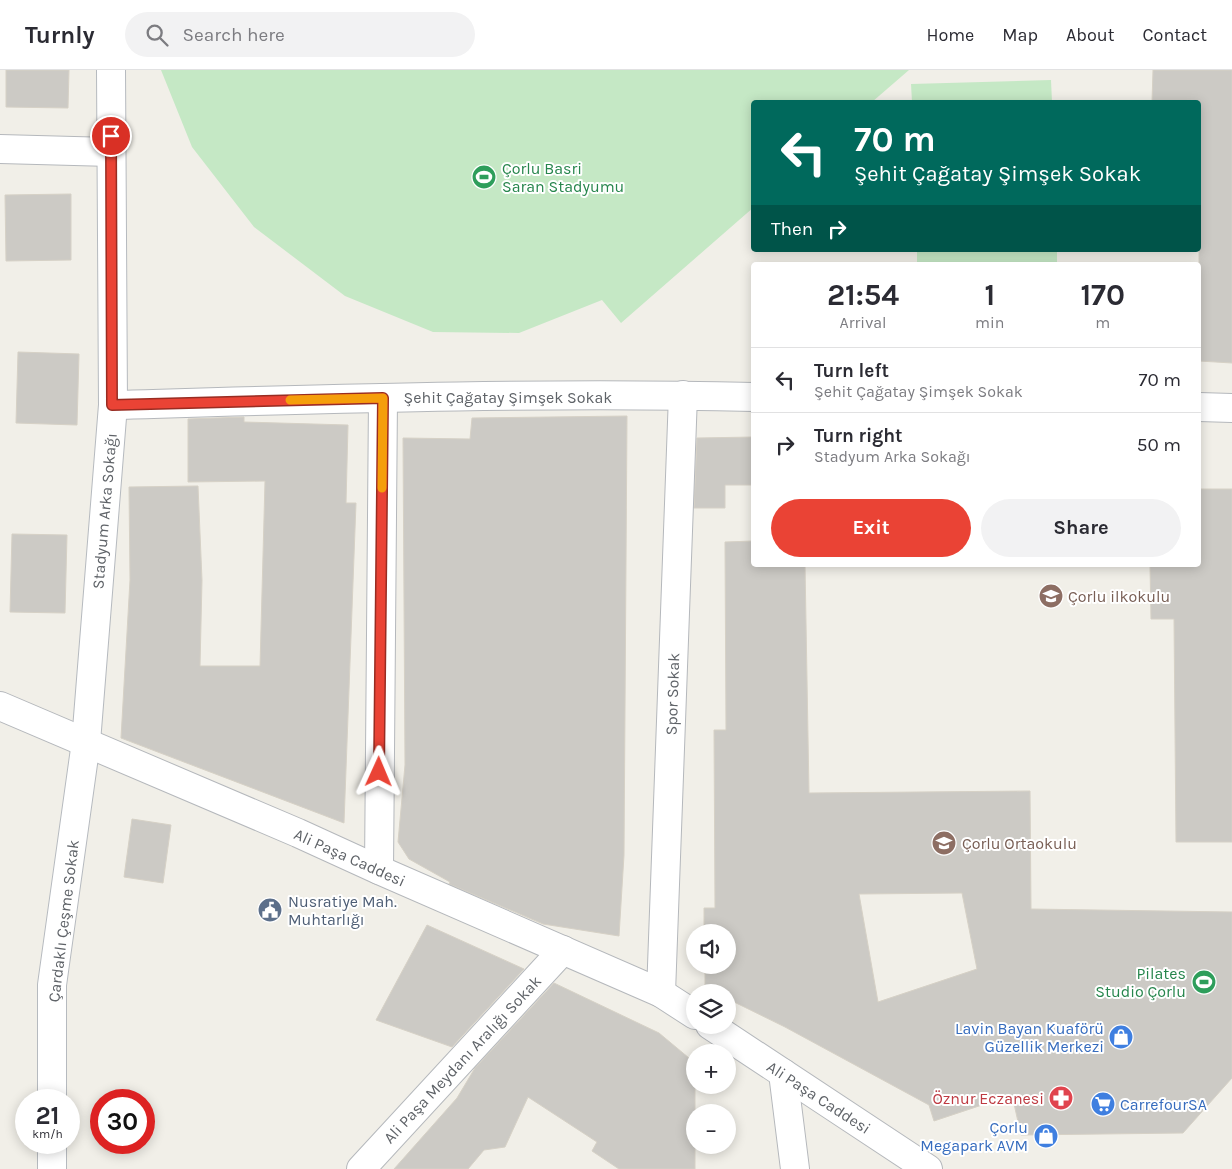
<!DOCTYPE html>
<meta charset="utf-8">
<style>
:root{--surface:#fff;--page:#f2f2f3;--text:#2b2b33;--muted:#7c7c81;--line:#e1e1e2;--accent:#ea4335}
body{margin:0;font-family:Karla,sans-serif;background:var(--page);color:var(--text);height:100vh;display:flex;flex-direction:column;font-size:19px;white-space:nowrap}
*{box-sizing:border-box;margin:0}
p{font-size:16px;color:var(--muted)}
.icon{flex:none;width:28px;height:28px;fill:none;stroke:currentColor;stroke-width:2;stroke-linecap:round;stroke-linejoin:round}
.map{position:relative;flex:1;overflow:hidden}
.side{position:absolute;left:751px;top:192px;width:450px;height:305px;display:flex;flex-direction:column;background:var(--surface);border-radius:5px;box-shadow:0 2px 12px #0003}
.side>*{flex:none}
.top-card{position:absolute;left:751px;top:30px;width:450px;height:152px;border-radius:5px;box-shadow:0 2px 12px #0003;background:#00695c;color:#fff;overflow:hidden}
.buttons{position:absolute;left:686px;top:854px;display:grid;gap:10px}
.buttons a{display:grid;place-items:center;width:50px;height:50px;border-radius:50%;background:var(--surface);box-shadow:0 2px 12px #0003;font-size:25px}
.speed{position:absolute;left:15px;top:1019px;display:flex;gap:10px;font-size:25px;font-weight:700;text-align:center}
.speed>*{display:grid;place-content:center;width:65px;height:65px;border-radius:50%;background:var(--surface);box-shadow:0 2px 12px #0003;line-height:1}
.speed small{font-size:12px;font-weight:400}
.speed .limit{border:8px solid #d22;background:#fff;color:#111}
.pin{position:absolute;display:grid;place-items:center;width:42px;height:42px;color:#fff;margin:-21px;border:2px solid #fff;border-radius:50%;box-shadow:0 1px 5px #0007}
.me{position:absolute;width:55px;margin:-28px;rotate:1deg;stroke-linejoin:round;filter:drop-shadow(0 0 4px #0008)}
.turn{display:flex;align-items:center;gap:18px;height:105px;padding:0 20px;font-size:22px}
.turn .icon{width:65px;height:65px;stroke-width:2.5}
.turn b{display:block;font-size:35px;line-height:42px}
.then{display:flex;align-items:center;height:48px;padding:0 20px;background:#0003;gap:10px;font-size:19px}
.eta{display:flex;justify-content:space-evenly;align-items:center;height:85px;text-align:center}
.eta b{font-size:30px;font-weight:700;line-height:35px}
.button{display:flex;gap:10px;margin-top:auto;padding:10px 20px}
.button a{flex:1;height:58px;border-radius:30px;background:var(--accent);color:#fff;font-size:20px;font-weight:700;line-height:58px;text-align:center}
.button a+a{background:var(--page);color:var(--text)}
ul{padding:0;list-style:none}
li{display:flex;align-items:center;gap:15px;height:65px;padding:0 20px;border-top:1px solid var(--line)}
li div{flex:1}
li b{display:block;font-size:19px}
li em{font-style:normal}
header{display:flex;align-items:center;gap:30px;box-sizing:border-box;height:70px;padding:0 25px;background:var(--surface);border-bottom:1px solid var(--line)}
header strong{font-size:24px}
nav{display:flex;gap:28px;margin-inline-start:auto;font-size:18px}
.search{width:350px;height:45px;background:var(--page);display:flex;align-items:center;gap:12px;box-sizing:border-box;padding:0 18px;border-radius:28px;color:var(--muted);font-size:19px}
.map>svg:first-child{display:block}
.green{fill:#c5e8c5}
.building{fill:#cccac5;stroke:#d6d1c6;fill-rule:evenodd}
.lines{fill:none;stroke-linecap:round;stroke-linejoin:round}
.minor-casing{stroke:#b5b8bc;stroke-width:30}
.tertiary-casing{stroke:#b5b8bc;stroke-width:30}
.secondary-casing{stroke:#b6babf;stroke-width:30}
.minor{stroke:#fff;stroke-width:28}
.tertiary{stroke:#fff;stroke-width:28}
.secondary{stroke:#fff;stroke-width:28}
.route-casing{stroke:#982c22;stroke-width:12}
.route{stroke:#ea4335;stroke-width:9}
.slow{stroke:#f59e0b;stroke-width:9}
.labels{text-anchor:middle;stroke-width:4;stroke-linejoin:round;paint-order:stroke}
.leisure-label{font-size:16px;fill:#27864d;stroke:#fff;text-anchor:start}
.street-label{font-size:16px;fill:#5f6368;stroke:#fff}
.education-label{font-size:16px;fill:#785e54;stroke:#fff;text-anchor:start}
.service-label{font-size:16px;fill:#4e5e75;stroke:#fff;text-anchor:start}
.shop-label{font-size:16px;fill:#366cbe;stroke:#fff;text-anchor:end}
.health-label{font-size:16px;fill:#be3a42;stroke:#fff;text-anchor:end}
</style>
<header>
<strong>Turnly</strong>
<div class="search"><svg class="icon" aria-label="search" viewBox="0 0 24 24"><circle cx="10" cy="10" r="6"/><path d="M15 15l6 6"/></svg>Search here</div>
<nav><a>Home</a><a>Map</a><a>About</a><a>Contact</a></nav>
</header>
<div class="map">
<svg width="1232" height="1099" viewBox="0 0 1232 1099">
<rect width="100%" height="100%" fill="#f1efe8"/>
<g class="green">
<path d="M 161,0 L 909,0 L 872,32 L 754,32 L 754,137 L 621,253 L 602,230 L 519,263 L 433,262 L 345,226 L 254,157 L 192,77 Z"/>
<path d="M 1051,10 L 1052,32 L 912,32 L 911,14 Z"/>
<rect x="917" y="180" width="140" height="15"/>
</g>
<g class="building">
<path d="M 6,0 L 69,0 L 68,38 L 6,37 Z"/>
<path d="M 1153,0 L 1232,0 L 1232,293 L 1199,291 L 1199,32 L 1152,32 Z"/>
<path d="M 71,124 L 71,190 L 6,191 L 5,125 Z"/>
<path d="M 18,282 L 79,284 L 77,355 L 16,353 Z"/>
<path d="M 627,346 L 624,785 L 619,866 L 543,854 L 449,814 L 450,812 L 409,789 L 398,772 L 405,695 L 403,368 L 470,369 L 472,348 Z"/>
<path d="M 244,347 L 244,352 L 348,355 L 346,433 L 356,433 L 344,753 L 121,668 L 130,510 L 129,417 L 198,416 L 202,510 L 200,596 L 260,596 L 265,411 L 188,412 L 188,349 Z"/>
<path d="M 754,367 L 754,415 L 725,415 L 725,438 L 694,438 L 697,368 Z"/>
<path d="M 1199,419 L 1232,419 L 1232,772 L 1176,772 L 1174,549 L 1151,549 L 1150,495 L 1199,495 Z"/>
<path d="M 12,464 L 67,465 L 65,543 L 10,542 Z"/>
<path d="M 754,471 L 754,495 L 805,495 L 809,723 L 1030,721 L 1031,839 L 1232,842 L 1232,1008 L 1183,1063 L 1021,1065 L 1012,1025 L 934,1051 L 929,1035 L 785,957 L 728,929 L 728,922 L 714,922 L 705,918 L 705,895 L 728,895 L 728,862 L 704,862 L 704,838 L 715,838 L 714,660 L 726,660 L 725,472 ZM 962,823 L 977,899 L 878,932 L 859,824 Z"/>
<path d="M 132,749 L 171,755 L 163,813 L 124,807 Z"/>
<path d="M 427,855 L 524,899 L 452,977 L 376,950 Z"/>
<path d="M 554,913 L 659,963 L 695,993 L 695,1099 L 619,1099 L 592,1081 L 597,1072 L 528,1027 L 505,1077 L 484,1080 L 468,1099 L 394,1099 L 457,1028 L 475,998 Z"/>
</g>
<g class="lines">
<defs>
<g id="minor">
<path d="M 0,79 L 111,82"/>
<path d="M 113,335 C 326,329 540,322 754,327"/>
<path d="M 1199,337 L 1232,338"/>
<path d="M 379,800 L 383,328"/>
<path d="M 661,923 L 683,325"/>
<path d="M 361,1099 L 563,880"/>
</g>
<g id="tertiary">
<path d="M 0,636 L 298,763 L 379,800 L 661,923 L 695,945"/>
<path d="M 710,955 L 928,1099"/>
<path d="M 783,1003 L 795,1099"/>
</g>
<g id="secondary">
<path d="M 52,1030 L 52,915 L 86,672 L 113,335 L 111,0"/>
<path d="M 52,1072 L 52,1099"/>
</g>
</defs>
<use href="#minor" class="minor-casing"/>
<use href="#tertiary" class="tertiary-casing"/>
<use href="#secondary" class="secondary-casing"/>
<use href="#minor" class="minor"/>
<use href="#tertiary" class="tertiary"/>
<use href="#secondary" class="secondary"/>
</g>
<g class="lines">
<defs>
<path id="route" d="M 111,66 L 112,335 L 383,328 L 379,702"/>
</defs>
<use href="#route" class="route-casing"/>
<use href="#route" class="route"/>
<path class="slow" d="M 290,330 L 383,328 L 382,418"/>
</g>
<defs>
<symbol id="stadium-disc" viewBox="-11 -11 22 22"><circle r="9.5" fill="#2e9e5b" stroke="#fff"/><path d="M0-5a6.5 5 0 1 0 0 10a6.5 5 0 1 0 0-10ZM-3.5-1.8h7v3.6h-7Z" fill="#fff"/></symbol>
<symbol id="school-disc" viewBox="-11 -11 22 22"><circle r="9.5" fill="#8d6e63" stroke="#fff"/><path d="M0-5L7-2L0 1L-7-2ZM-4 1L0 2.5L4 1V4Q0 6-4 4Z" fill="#fff"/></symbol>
<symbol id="civic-disc" viewBox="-11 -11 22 22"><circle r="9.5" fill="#5c6f8a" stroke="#fff"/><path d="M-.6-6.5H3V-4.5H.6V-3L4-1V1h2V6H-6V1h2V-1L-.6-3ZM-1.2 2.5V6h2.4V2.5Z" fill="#fff"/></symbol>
<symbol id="shop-disc" viewBox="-11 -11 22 22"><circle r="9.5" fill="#3f7fe0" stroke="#fff"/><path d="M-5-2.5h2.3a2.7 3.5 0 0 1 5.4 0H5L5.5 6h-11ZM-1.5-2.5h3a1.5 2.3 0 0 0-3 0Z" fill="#fff"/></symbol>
<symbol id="pharmacy-disc" viewBox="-11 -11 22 22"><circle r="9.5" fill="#e0444e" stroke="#fff"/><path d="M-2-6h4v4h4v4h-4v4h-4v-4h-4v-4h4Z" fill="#fff"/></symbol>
<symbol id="supermarket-disc" viewBox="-11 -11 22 22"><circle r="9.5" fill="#3f7fe0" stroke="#fff"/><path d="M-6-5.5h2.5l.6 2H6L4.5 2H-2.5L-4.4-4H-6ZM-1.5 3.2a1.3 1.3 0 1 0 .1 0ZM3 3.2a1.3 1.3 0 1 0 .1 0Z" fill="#fff"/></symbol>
</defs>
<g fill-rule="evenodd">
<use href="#stadium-disc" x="470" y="93" width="28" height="28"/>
<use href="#school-disc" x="1037" y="512" width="28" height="28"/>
<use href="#school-disc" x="930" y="759" width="28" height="28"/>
<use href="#civic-disc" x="256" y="826" width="28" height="28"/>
<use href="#stadium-disc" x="1190" y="898" width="28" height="28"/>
<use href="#shop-disc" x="1107" y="953" width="28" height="28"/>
<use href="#pharmacy-disc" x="1047" y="1014" width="28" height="28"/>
<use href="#supermarket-disc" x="1089" y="1020" width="28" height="28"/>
<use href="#shop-disc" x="1032" y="1052" width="28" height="28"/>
</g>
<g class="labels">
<g class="leisure-label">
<text x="502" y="104">Çorlu Basri<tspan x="502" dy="18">Saran Stadyumu</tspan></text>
<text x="1186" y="909" text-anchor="end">Pilates<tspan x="1186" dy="18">Studio Çorlu</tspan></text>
</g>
<g class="street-label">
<text x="508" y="333">Şehit Çağatay Şimşek Sokak</text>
<text transform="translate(104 441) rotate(-85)" y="6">Stadyum Arka Sokağı</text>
<text transform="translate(672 624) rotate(-88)" y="6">Spor Sokak</text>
<text transform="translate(350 787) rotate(24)" y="6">Ali Paşa Caddesi</text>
<text transform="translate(63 851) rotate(-83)" y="6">Çardaklı Çeşme Sokak</text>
<text transform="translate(462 989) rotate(-47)" y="6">Ali Paşa Meydanı Aralığı Sokak</text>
<text transform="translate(819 1027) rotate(33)" y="6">Ali Paşa Caddesi</text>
</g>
<g class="education-label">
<text x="1068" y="532">Çorlu ilkokulu</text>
<text x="962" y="779">Çorlu Ortaokulu</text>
</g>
<g class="service-label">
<text x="288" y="837">Nusratiye Mah.<tspan x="288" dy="18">Muhtarlığı</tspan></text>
</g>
<g class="shop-label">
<text x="1104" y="964">Lavin Bayan Kuaförü<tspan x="1104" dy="18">Güzellik Merkezi</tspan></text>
<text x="1120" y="1040" text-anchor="start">CarrefourSA</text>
<text x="1028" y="1063">Çorlu<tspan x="1028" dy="18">Megapark AVM</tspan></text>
</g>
<g class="health-label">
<text x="1044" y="1034">Öznur Eczanesi</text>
</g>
</g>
</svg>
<div class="buttons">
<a><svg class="icon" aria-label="sound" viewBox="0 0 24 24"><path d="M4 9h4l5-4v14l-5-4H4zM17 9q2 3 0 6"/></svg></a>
<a><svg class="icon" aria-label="layers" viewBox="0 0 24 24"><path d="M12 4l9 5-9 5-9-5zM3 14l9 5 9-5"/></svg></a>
<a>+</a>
<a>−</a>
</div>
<div class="speed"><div>21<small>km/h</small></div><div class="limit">30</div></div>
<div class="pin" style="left:111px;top:66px;background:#d93025"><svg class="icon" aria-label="arrive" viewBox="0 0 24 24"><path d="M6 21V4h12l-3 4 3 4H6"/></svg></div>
<svg class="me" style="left:379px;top:702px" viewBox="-20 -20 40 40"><path d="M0-17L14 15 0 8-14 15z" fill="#ea4335" stroke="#fff" stroke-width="4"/></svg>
<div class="top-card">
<div class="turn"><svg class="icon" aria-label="left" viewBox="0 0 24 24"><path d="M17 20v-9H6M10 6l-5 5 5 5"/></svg><div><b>70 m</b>Şehit Çağatay Şimşek Sokak</div></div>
<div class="then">Then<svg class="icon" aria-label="right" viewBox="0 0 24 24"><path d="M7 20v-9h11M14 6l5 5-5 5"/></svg></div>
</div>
<section class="side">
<div class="eta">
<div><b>21:54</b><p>Arrival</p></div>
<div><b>1</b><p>min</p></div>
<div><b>170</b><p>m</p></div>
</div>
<ul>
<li><svg class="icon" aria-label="left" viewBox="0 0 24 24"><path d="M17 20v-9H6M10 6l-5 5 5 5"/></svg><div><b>Turn left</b><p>Şehit Çağatay Şimşek Sokak</p></div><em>70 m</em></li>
<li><svg class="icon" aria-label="right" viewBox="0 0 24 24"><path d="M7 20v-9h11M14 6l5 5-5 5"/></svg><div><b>Turn right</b><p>Stadyum Arka Sokağı</p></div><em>50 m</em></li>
</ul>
<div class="button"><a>Exit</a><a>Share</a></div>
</section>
</div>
